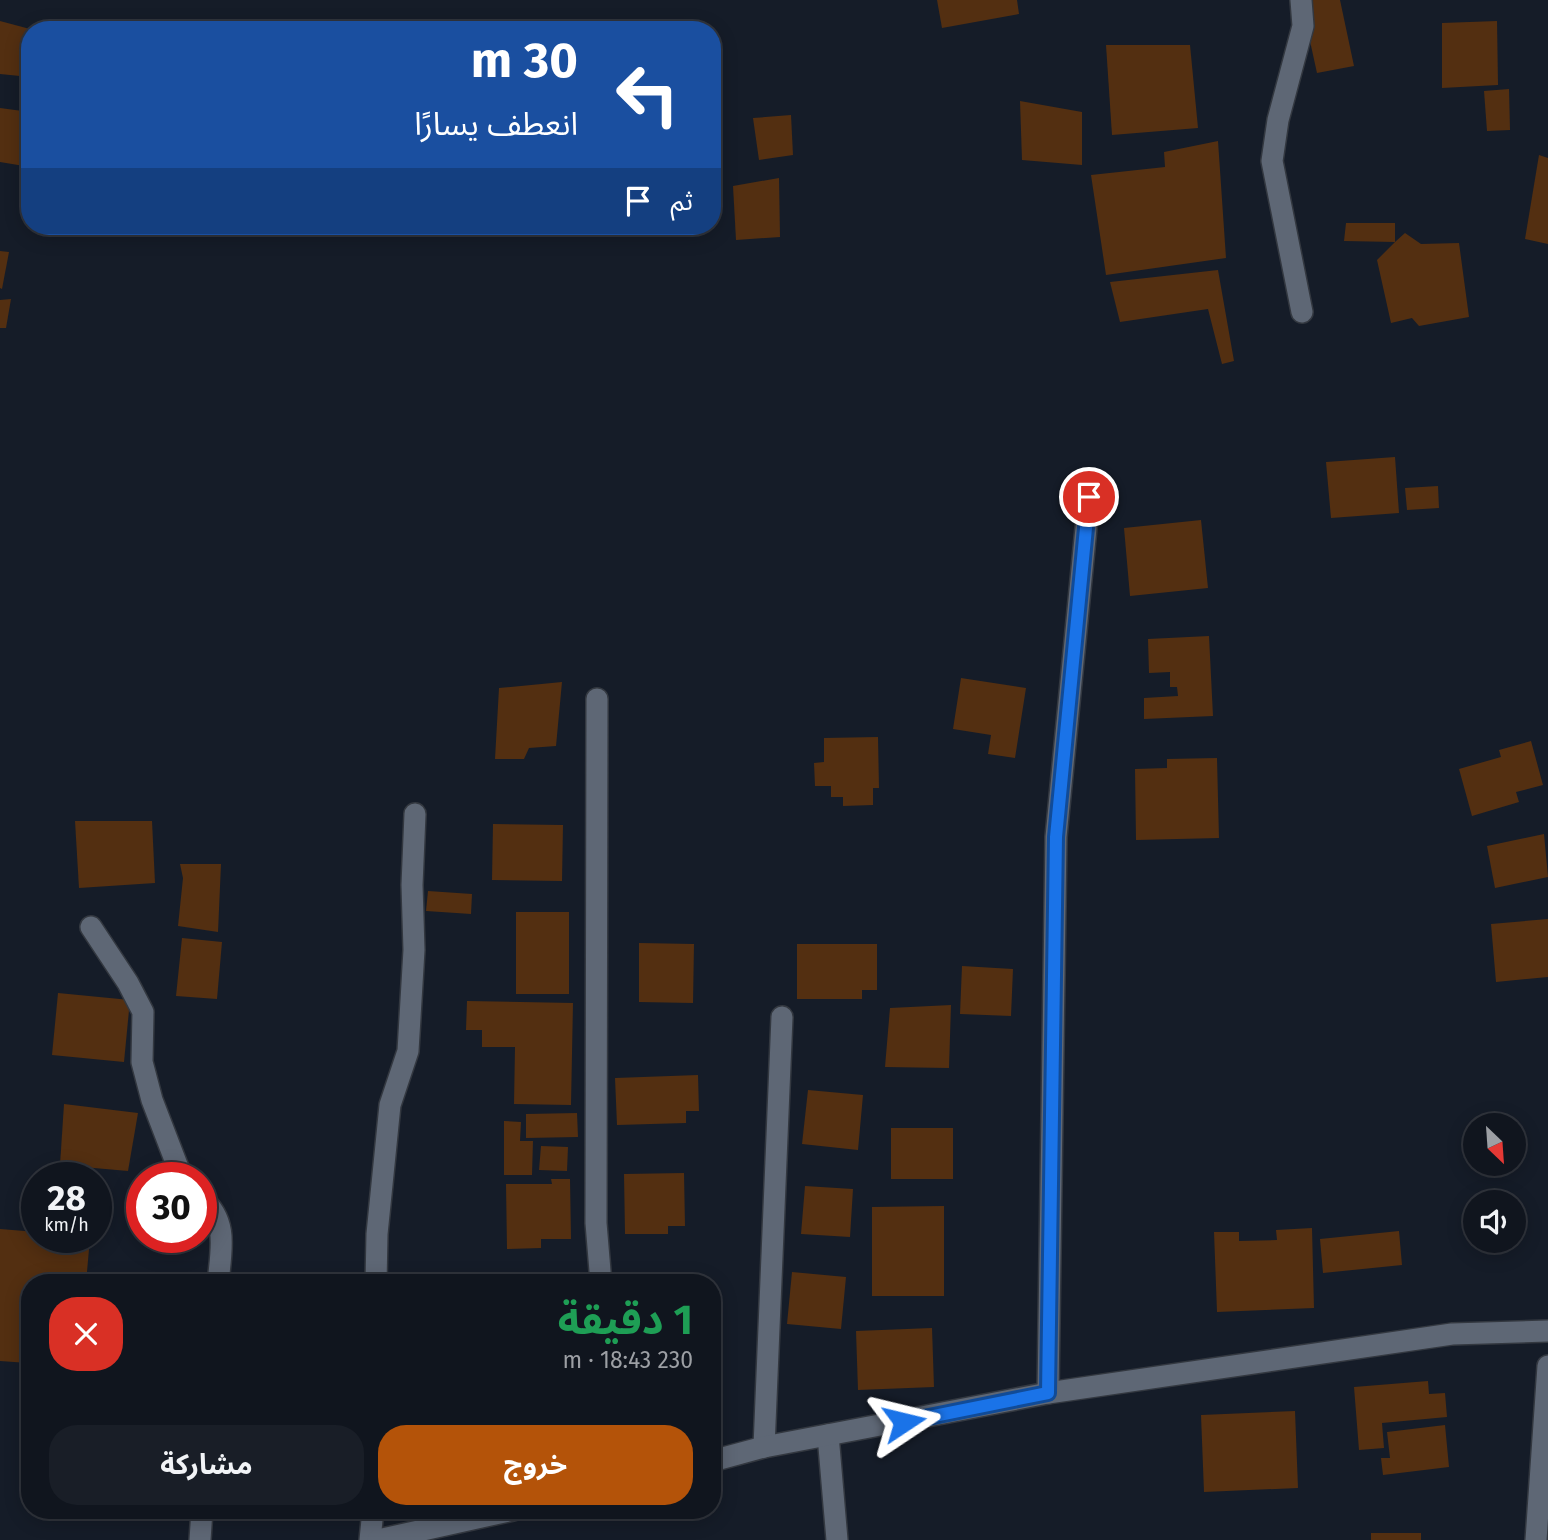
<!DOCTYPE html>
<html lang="ar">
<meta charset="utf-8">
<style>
:root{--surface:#10151e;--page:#191e27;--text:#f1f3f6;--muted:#9c9fa4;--line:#30343c;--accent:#b45309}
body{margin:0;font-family:"Fira Sans","Noto Sans Arabic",sans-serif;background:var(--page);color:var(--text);direction:rtl;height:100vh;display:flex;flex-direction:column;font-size:26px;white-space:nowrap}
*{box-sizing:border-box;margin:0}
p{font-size:23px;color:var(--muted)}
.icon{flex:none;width:38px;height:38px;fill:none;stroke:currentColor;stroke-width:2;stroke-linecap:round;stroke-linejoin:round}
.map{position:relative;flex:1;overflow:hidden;direction:ltr}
.side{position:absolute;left:21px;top:1274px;width:700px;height:245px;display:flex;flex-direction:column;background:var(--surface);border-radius:28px;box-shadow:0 4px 18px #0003,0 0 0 2px var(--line);direction:rtl}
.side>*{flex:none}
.top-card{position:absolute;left:21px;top:21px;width:700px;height:214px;border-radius:28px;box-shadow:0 4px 18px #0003,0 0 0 2px var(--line);direction:rtl;background:#1a4fa0;color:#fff;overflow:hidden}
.needle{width:46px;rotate:155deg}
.tools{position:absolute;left:1463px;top:1113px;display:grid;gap:14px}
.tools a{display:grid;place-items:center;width:63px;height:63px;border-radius:50%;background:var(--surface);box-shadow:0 4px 18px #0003,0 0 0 2px var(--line);font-size:35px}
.speed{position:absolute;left:21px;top:1162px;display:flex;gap:14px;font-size:35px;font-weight:700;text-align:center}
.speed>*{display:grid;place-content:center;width:91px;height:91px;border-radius:50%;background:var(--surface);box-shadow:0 4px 18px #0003,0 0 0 2px var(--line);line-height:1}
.speed small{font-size:18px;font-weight:400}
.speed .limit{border:10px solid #d22;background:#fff;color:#111}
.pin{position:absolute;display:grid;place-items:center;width:60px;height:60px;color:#fff;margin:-30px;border:4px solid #fff;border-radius:50%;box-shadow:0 2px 7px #0007}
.me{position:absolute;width:77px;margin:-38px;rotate:80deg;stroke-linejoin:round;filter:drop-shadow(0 0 5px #0008)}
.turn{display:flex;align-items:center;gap:24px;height:147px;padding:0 28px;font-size:32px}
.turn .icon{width:91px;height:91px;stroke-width:2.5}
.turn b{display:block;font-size:49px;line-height:60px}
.then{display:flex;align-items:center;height:66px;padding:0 28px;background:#0003;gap:14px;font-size:26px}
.round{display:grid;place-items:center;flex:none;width:74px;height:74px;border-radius:28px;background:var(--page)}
.headline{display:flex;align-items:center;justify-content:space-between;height:119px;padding:0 28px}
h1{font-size:42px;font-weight:700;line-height:52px;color:#1e9e55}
.cta{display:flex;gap:14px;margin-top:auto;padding:14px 28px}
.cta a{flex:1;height:80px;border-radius:28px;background:var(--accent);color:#fff;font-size:28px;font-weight:700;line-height:80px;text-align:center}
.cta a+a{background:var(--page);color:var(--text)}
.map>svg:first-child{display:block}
.building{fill:#532f11}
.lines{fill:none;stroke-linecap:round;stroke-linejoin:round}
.minor-casing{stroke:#333840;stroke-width:24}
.minor{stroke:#5e6775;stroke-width:21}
.route-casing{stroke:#114b97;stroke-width:18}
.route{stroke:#1a73e8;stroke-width:12}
</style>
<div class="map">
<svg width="1548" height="1540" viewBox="0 0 1548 1540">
<rect width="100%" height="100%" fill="#151c28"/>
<g class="building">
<path d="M 937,0 L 1017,0 L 1019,14 L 942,28 Z"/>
<path d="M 1301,0 L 1340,0 L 1354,66 L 1317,73 Z"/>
<path d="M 0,21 L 30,29 L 30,77 L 0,74 Z"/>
<path d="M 1497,21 L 1498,85 L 1442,88 L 1442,23 Z"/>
<path d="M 1106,45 L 1190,45 L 1198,128 L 1112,135 Z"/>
<path d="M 1509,89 L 1510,130 L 1487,131 L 1484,91 Z"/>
<path d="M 1020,101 L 1082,112 L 1082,165 L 1022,160 Z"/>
<path d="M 0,108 L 30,112 L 30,167 L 0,162 Z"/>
<path d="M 791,115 L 793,155 L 759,160 L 753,118 Z"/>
<path d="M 1218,141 L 1226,258 L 1106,275 L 1091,175 L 1165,167 L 1164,152 Z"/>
<path d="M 1539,155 L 1548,158 L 1548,244 L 1525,239 Z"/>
<path d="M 779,178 L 780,237 L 736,240 L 733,186 Z"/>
<path d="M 1346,223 L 1395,223 L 1395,242 L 1405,233 L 1421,244 L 1459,243 L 1469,317 L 1419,326 L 1412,318 L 1391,323 L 1377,260 L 1395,242 L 1344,241 Z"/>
<path d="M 0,251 L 9,252 L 2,289 L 0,288 Z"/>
<path d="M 1218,270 L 1234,361 L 1222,364 L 1208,309 L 1120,322 L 1110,282 Z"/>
<path d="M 11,299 L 6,328 L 0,328 L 0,300 Z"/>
<path d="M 1395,457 L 1399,513 L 1331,518 L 1326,462 Z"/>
<path d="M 1438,486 L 1439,508 L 1407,510 L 1405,488 Z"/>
<path d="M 1201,520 L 1208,588 L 1130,596 L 1124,528 Z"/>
<path d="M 1209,636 L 1213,716 L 1144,719 L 1144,698 L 1178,696 L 1177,687 L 1170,687 L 1170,672 L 1149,673 L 1148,639 Z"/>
<path d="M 961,678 L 1026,688 L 1015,758 L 988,754 L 991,735 L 953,729 Z"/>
<path d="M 562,682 L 556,746 L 529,748 L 524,759 L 495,759 L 499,688 Z"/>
<path d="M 878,737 L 879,788 L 873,788 L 873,805 L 843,806 L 843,797 L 831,797 L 831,786 L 815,786 L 814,763 L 824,762 L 824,738 Z"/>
<path d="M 1531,741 L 1543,785 L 1516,792 L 1519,802 L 1472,816 L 1459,769 L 1501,757 L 1499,750 Z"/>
<path d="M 1217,758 L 1219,838 L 1136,840 L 1135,769 L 1167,768 L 1167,759 Z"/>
<path d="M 75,821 L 152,821 L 155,883 L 79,888 Z"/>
<path d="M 493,824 L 563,825 L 562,881 L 492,880 Z"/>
<path d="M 1544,834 L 1548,877 L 1495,888 L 1487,846 Z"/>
<path d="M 180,864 L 221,864 L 218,932 L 178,926 L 183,878 Z"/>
<path d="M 428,891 L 472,894 L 471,914 L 426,911 Z"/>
<rect x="516" y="912" width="53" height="82"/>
<path d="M 1548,919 L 1548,977 L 1496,982 L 1491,924 Z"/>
<path d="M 182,938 L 222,942 L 217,999 L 176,996 Z"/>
<path d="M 639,943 L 694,944 L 693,1003 L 639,1002 Z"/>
<path d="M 797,944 L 877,944 L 877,990 L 862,990 L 862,999 L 797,999 Z"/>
<path d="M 962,966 L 1013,969 L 1011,1016 L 960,1014 Z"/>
<path d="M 58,993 L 130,1000 L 124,1062 L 52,1055 Z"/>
<path d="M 467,1001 L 573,1003 L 571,1105 L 514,1104 L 515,1047 L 482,1047 L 482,1030 L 466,1030 Z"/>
<path d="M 951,1005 L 949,1068 L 885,1067 L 890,1008 Z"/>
<path d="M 698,1075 L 699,1111 L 686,1111 L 686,1123 L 617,1125 L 615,1078 Z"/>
<path d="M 808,1090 L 863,1095 L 858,1150 L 802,1144 Z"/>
<path d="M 64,1104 L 138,1113 L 128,1171 L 60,1165 Z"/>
<path d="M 577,1113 L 578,1137 L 526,1138 L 526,1114 Z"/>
<path d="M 504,1121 L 521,1122 L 520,1141 L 533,1141 L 532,1175 L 504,1175 Z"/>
<rect x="891" y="1128" width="62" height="51"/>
<path d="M 541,1146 L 568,1147 L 567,1171 L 539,1170 Z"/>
<path d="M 684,1173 L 685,1226 L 668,1226 L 668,1234 L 625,1234 L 624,1174 Z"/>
<path d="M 551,1179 L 570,1179 L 571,1239 L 541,1239 L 541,1248 L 507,1249 L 506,1184 L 552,1184 Z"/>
<path d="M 805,1186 L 853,1189 L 850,1237 L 801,1234 Z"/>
<path d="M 944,1206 L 944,1296 L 872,1296 L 872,1207 Z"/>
<path d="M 1312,1228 L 1314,1308 L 1217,1312 L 1214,1232 L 1239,1232 L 1239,1241 L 1277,1240 L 1276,1230 Z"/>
<path d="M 0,1229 L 37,1232 L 37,1237 L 90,1238 L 86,1283 L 30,1283 L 28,1363 L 0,1361 Z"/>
<path d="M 1399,1231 L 1402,1265 L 1323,1273 L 1320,1239 Z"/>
<path d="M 792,1272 L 846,1277 L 841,1329 L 787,1324 Z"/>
<path d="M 932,1328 L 934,1387 L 858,1390 L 856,1331 Z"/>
<path d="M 1428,1381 L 1429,1394 L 1445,1393 L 1447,1417 L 1382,1423 L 1384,1448 L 1359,1450 L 1354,1387 Z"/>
<path d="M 1295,1411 L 1298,1488 L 1204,1492 L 1201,1415 Z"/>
<path d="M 1445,1425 L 1449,1467 L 1383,1475 L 1381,1458 L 1390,1458 L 1387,1432 Z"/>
<path d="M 102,1510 L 158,1510 L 159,1517 L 102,1520 Z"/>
<rect x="1371" y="1533" width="50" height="7"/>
</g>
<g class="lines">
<defs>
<g id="minor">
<path d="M 1301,0 L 1303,26 L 1278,120 L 1272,161 L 1302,312"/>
<path d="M 597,699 L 596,1223 L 601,1283"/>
<path d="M 91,927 L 128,983 L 143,1012 L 142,1062 L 152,1100 L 182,1178"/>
<path d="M 201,1198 C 229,1221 221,1250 218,1283"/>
<path d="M 376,1283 L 377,1234 L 390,1105 L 408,1051 L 414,950 L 412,885 L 415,814"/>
<path d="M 1048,1393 L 1056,837 L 1089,497"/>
<path d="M 828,1435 L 837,1540"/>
<path d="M 764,1447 L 782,1017"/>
<path d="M 712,1461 L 764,1447 L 1048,1393 L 1452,1334 L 1548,1331"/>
<path d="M 200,1540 L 202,1510"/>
<path d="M 370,1540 L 373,1510"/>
<path d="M 378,1540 L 513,1510"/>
<path d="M 1536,1540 L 1548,1366"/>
</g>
</defs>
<use href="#minor" class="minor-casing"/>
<use href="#minor" class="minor"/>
</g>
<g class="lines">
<defs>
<path id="route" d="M 904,1422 L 1048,1393 L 1056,837 L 1089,497"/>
</defs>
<use href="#route" class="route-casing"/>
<use href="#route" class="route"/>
</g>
</svg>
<div class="tools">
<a><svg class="needle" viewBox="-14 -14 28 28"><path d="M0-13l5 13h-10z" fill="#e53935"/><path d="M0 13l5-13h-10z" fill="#9c9fa4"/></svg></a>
<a><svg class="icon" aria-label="sound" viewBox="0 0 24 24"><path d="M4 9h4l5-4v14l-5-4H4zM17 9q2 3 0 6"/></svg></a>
</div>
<div class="speed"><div>28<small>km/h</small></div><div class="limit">30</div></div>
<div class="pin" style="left:1089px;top:497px;background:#d93025"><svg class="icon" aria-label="arrive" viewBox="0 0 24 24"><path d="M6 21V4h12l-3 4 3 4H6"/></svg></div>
<svg class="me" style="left:904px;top:1422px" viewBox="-20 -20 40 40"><path d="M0-17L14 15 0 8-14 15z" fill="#1a73e8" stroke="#fff" stroke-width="4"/></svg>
<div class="top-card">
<div class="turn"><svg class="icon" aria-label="left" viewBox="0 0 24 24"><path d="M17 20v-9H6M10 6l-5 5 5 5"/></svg><div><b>30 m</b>انعطف يسارًا</div></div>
<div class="then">ثم<svg class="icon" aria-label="arrive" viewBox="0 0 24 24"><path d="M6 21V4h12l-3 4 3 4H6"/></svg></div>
</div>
<section class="side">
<div class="headline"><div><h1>1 دقيقة</h1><p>230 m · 18:43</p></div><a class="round" style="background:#d93025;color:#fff"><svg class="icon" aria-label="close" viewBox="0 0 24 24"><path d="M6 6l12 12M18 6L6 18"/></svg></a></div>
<div class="cta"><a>خروج</a><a>مشاركة</a></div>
</section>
</div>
